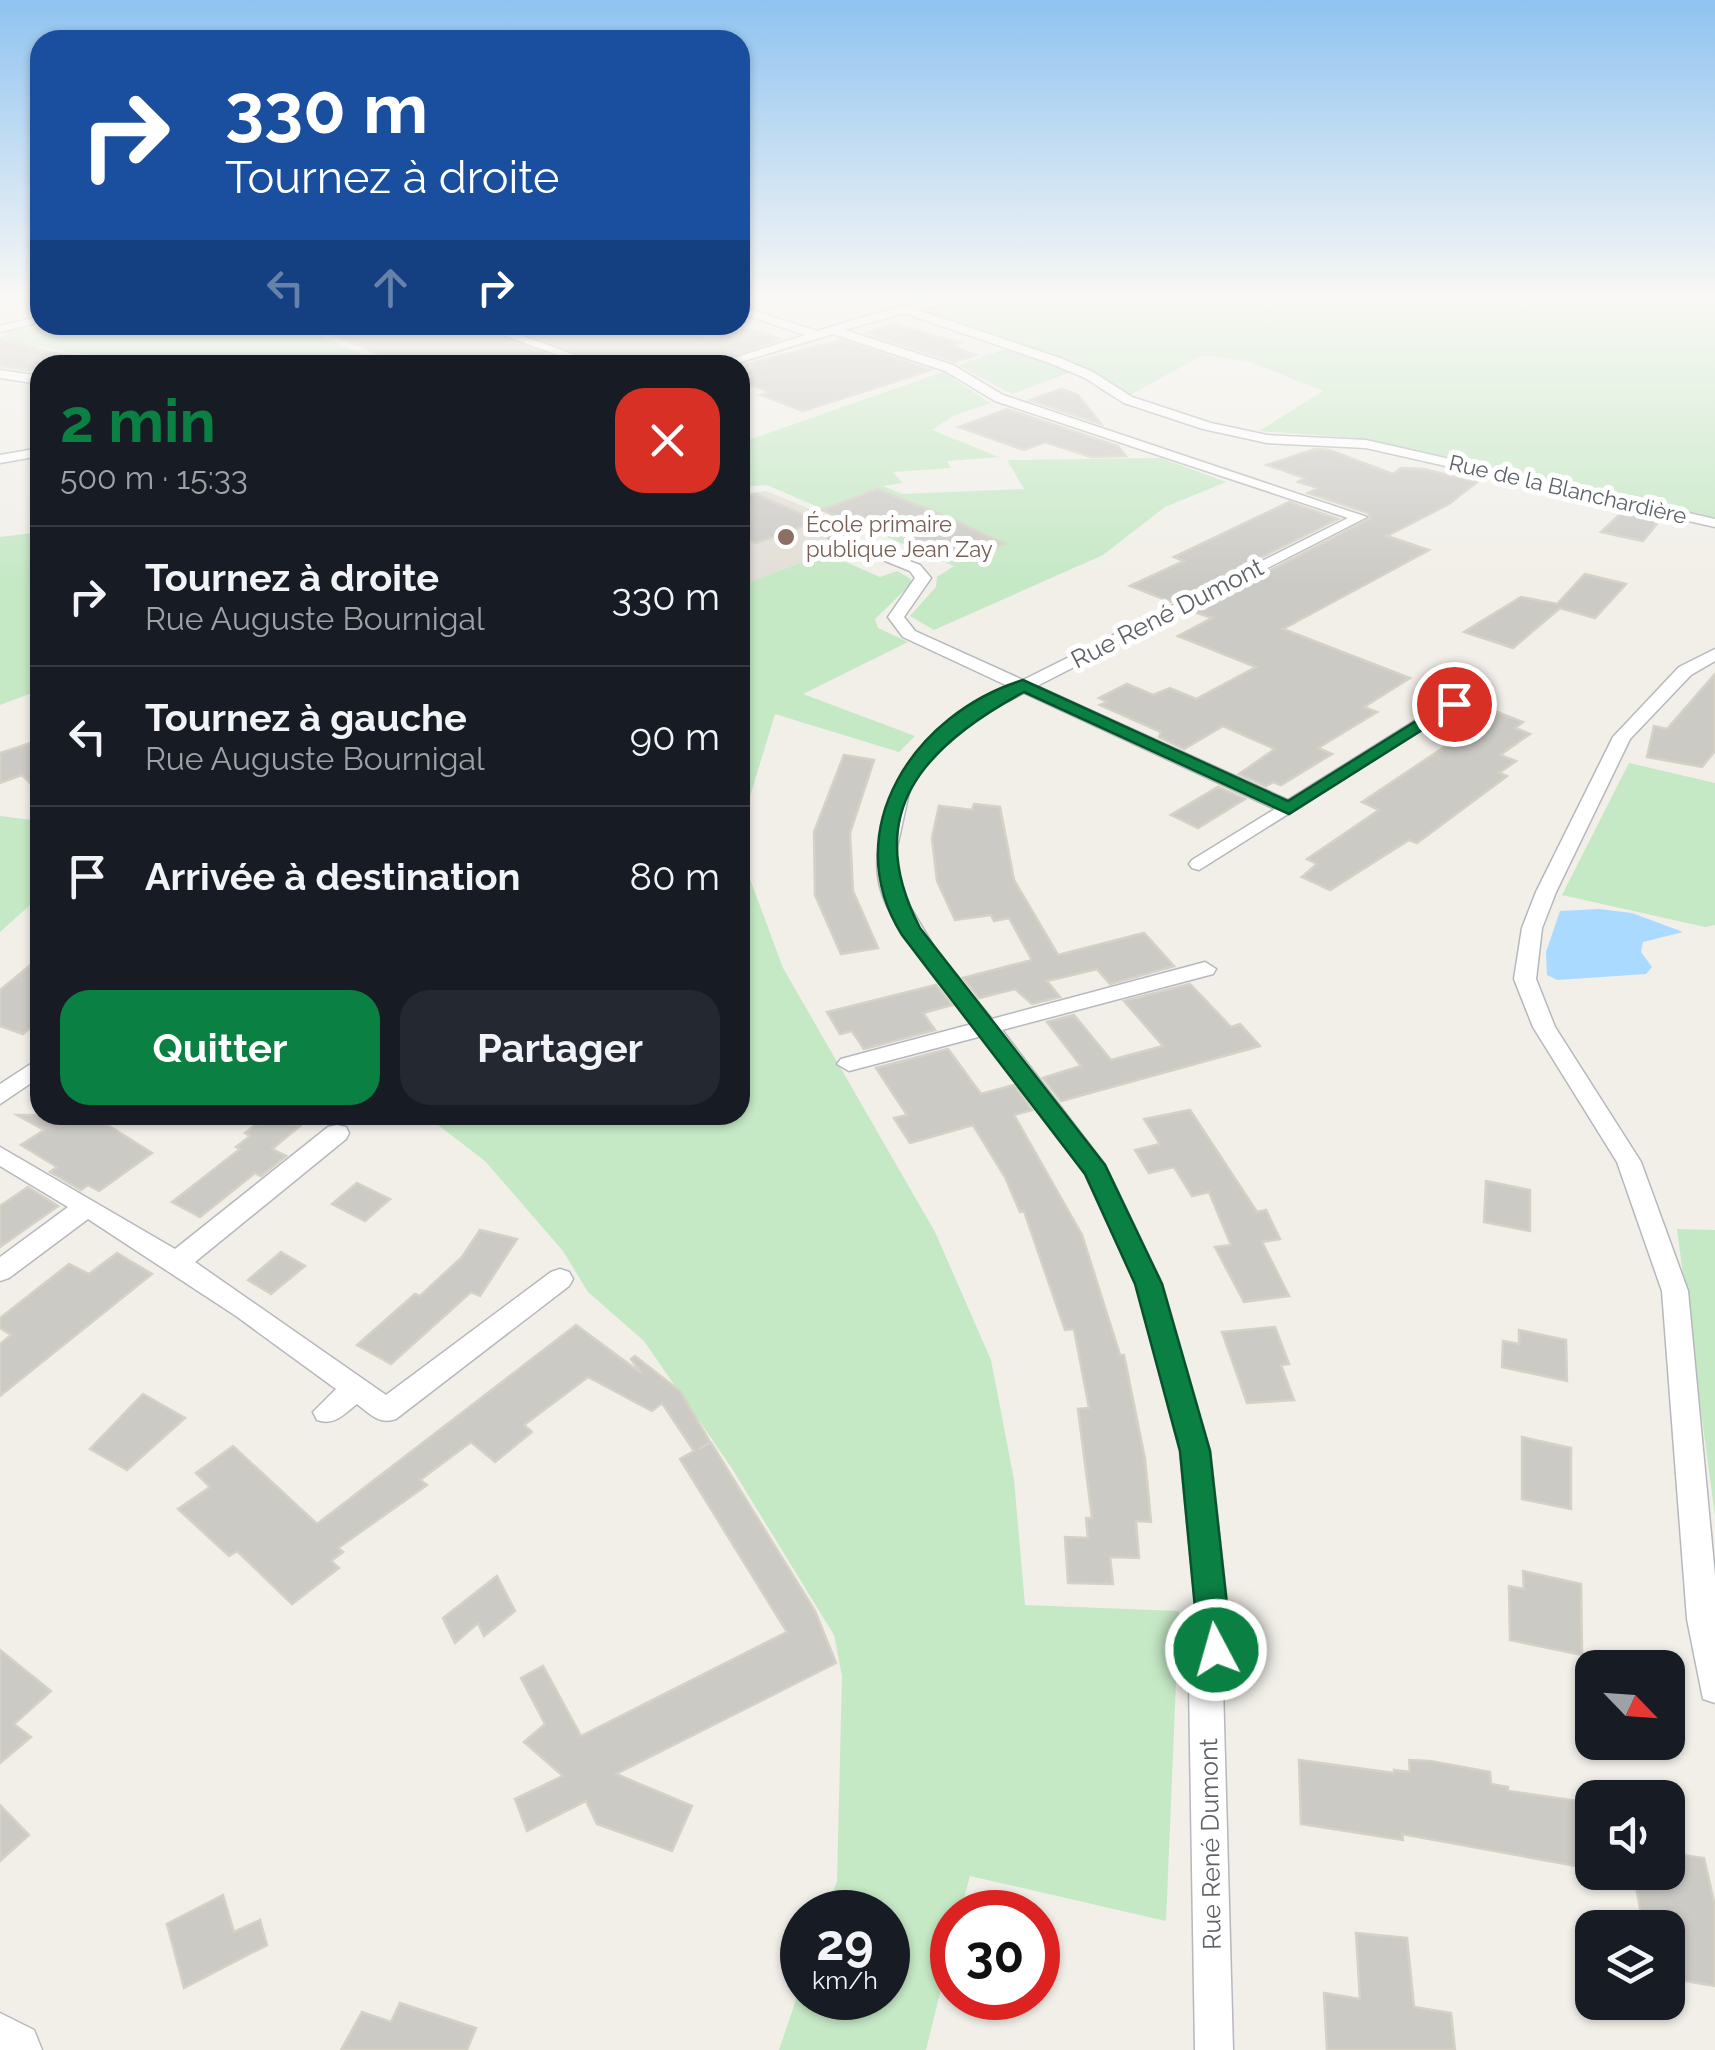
<!DOCTYPE html>
<html lang="fr">
<meta charset="utf-8">
<style>
:root{--surface:#171b24;--page:#242831;--text:#f1f3f6;--muted:#9ea1a6;--line:#363941;--accent:#0b8043}
body{margin:0;font-family:Raleway,sans-serif;background:var(--page);color:var(--text);height:100vh;display:flex;flex-direction:column;font-size:38px;white-space:nowrap}
*{box-sizing:border-box;margin:0}
p{font-size:32px;color:var(--muted)}
.icon{flex:none;width:55px;height:55px;fill:none;stroke:currentColor;stroke-width:2;stroke-linecap:round;stroke-linejoin:round}
.map{position:relative;flex:1;overflow:hidden}
.details{position:absolute;left:30px;top:355px;width:720px;height:770px;display:flex;flex-direction:column;background:var(--surface);border-radius:30px;box-shadow:0 2px 8px #0004}
.details>*{flex:none}
.top-card{position:absolute;left:30px;top:30px;width:720px;height:305px;border-radius:30px;box-shadow:0 2px 8px #0004;background:#1a4fa0;color:#fff;overflow:hidden}
.needle{width:65px;rotate:115deg}
.fabs{position:absolute;left:1575px;top:1650px;display:grid;gap:20px}
.fabs a{display:grid;place-items:center;width:110px;height:110px;border-radius:20px;background:var(--surface);box-shadow:0 2px 8px #0004;font-size:50px}
.speed{position:absolute;left:780px;top:1890px;display:flex;gap:20px;font-size:50px;font-weight:700;text-align:center}
.speed>*{display:grid;place-content:center;width:130px;height:130px;border-radius:50%;background:var(--surface);box-shadow:0 2px 8px #0004;line-height:1}
.speed small{font-size:25px;font-weight:400}
.speed .limit{border:15px solid #d22;background:#fff;color:#111}
.pin{position:absolute;display:grid;place-items:center;width:85px;height:85px;color:#fff;margin:-42px;border:5px solid #fff;border-radius:50%;box-shadow:0 2px 10px #0007}
.me{position:absolute;width:110px;margin:-55px;rotate:354deg;stroke-linejoin:round;filter:drop-shadow(0 0 8px #0008)}
.turn{display:flex;align-items:center;gap:35px;height:210px;padding:0 30px;font-size:45px}
.turn .icon{width:130px;height:130px;stroke-width:2.5}
.turn b{display:block;font-size:70px;line-height:85px}
.lanes{display:flex;align-items:center;height:95px;padding:0 30px;background:#0003;justify-content:center;gap:50px;direction:ltr}
.lanes .off{opacity:.35}
.round{display:grid;place-items:center;flex:none;width:105px;height:105px;border-radius:30px;background:var(--page)}
.summary{display:flex;align-items:center;justify-content:space-between;height:170px;padding:0 30px}
h1{font-size:60px;font-weight:700;line-height:75px;color:var(--accent)}
.action{display:flex;gap:20px;margin-top:auto;padding:20px 30px}
.action a{flex:1;height:115px;border-radius:30px;background:var(--accent);color:#fff;font-size:40px;font-weight:700;line-height:115px;text-align:center}
.action a+a{background:var(--page);color:var(--text)}
ul{padding:0;list-style:none}
li{display:flex;align-items:center;gap:30px;height:140px;padding:0 30px;border-top:2px solid var(--line)}
li div{flex:1}
li b{display:block;font-size:38px}
li em{font-style:normal}
.map>svg:first-child{display:block}
.education{fill:#e1ded6}
.green{fill:#c5e8c5}
.water{fill:#aadaff}
.building{fill:#cccac5;stroke:#d6d1c6;stroke-width:2.5}
.lines{fill:none;stroke-linecap:round;stroke-linejoin:round}
.street-casing{stroke:#b5b8bc;stroke-width:3}
.secondary-casing{stroke:#b6babf;stroke-width:3}
.street{fill:#fff;fill-rule:evenodd}
.secondary{fill:#fff;fill-rule:evenodd}
.route{fill:#0b8043;stroke:#07532c;stroke-width:2.5}
.education-dot{fill:#8d6e63;stroke:#fff;stroke-width:4}
.labels{text-anchor:middle;stroke-width:10;stroke-linejoin:round;paint-order:stroke}
.far-street-label{font-size:22px;fill:#5f6368;stroke:#fff}
.far-education-label{font-size:22px;fill:#785e54;stroke:#fff;text-anchor:start}
.street-label{font-size:25px;fill:#5f6368;stroke:#fff}
</style>
<div class="map">
<svg width="1715" height="2050" viewBox="0 0 1715 2050">
<rect width="100%" height="100%" fill="#f1efe8"/>
<path class="education" d="M 766,491 L 856,528 L 811,546 L 825,553 L 740,586 L 740,494 Z"/>
<g class="green">
<path d="M 910,297 L 1715,297 L 1715,518 L 1358,438 L 1259,431 L 1323,391 L 1247,361 L 1203,355 L 1130,395 C 1064,347 971,348 910,297 Z"/>
<path d="M 53,325 L 219,325 L 239,334 L 296,325 L 386,365 L 152,365 L 0,340 L 10,330 Z"/>
<path d="M 1006,349 L 1071,372 L 1012,394 L 958,365 Z"/>
<path d="M 943,372 L 990,403 L 953,416 L 932,430 L 999,457 L 947,461 L 951,468 L 893,472 L 902,483 L 883,486 L 902,494 L 1024,489 L 1007,460 L 1161,458 L 1226,482 L 1165,507 L 1103,555 L 934,630 L 910,616 L 936,587 L 937,577 L 954,566 L 767,485 L 740,487 L 740,443 Z"/>
<path d="M 40,532 L 40,690 L 0,705 L 0,537 Z"/>
<path d="M 825,553 L 880,577 L 897,571 L 911,579 L 910,585 L 875,619 L 878,628 L 908,642 L 803,694 L 915,736 L 899,752 L 775,714 L 741,826 L 743,860 L 783,968 L 935,1232 L 991,1360 L 1014,1480 L 1025,1605 L 1179,1611 L 1166,1921 L 970,1876 L 960,1912 L 952,1912 L 952,1944 L 926,2050 L 779,2050 L 802,1982 L 802,1998 L 888,1998 L 888,1912 L 826,1912 L 837,1881 L 842,1676 L 834,1635 L 731,1467 L 644,1341 L 588,1292 L 563,1251 L 485,1161 L 425,1115 L 740,1115 L 740,586 Z"/>
<path d="M 1629,763 L 1715,783 L 1715,925 L 1705,927 L 1562,895 Z"/>
<path d="M 0,816 L 40,821 L 40,896 L 0,932 Z"/>
<path d="M 1677,1229 L 1715,1230 L 1715,1516 Z"/>
</g>
<path class="water" d="M 1599,909 L 1632,913 L 1683,932 L 1643,942 L 1641,952 L 1652,967 L 1646,974 L 1557,980 L 1547,975 L 1546,952 L 1560,911 Z"/>
<g class="building">
<path d="M 895,324 L 960,343 L 952,346 L 976,355 L 955,362 L 866,333 Z"/>
<path d="M 312,325 L 472,325 L 574,365 L 405,365 L 404,359 L 387,358 Z"/>
<path d="M 504,325 L 666,325 L 709,340 L 750,329 L 780,339 L 709,365 L 606,365 Z"/>
<path d="M 0,339 L 54,353 L 96,361 L 87,365 L 40,365 L 40,372 L 0,366 Z"/>
<path d="M 841,340 L 931,370 L 803,411 L 761,395 L 770,392 L 740,381 L 740,366 Z"/>
<path d="M 1061,389 L 1078,395 L 1101,424 L 1030,400 Z"/>
<path d="M 1007,409 L 1118,446 L 1126,456 L 1091,457 L 1045,442 L 1024,450 L 959,427 Z"/>
<path d="M 1315,449 L 1329,450 L 1393,474 L 1401,468 L 1424,469 L 1477,482 L 1449,504 L 1387,536 L 1429,550 L 1283,629 L 1410,678 L 1364,707 L 1377,712 L 1318,748 L 1332,754 L 1281,785 L 1273,782 L 1266,786 L 1239,774 L 1275,749 L 1223,726 L 1184,749 L 1159,737 L 1161,732 L 1100,705 L 1107,702 L 1099,698 L 1127,684 L 1153,695 L 1170,688 L 1196,699 L 1256,667 L 1178,636 L 1212,618 L 1192,611 L 1371,518 L 1368,513 L 1308,493 L 1318,488 L 1298,482 L 1305,478 L 1267,465 Z"/>
<path d="M 877,489 L 952,519 L 1005,544 L 965,561 L 886,529 L 877,533 L 822,510 Z"/>
<path d="M 756,494 L 817,521 L 756,543 L 740,535 L 740,496 Z"/>
<path d="M 1289,502 L 1338,519 L 1171,602 L 1130,586 L 1184,561 L 1174,557 Z"/>
<path d="M 1621,513 L 1659,521 L 1643,541 L 1601,532 Z"/>
<path d="M 1585,574 L 1626,584 L 1595,618 L 1560,608 L 1513,648 L 1464,632 L 1521,597 L 1557,604 Z"/>
<path d="M 1715,674 L 1715,751 L 1702,767 L 1647,757 L 1654,726 L 1667,729 Z"/>
<path d="M 1497,712 L 1523,722 L 1515,728 L 1530,734 L 1500,755 L 1516,761 L 1499,773 L 1507,776 L 1417,843 L 1409,840 L 1330,890 L 1302,877 L 1317,864 L 1307,859 L 1379,810 L 1362,802 Z"/>
<path d="M 40,740 L 40,793 L 22,775 L 0,783 L 0,753 Z"/>
<path d="M 844,755 L 874,760 L 850,833 L 853,891 L 878,948 L 841,954 L 815,895 L 814,832 Z"/>
<path d="M 1218,787 L 1245,799 L 1198,828 L 1171,815 Z"/>
<path d="M 974,804 L 1000,807 L 1014,880 L 1058,955 L 1144,933 L 1174,966 L 1110,984 L 1097,969 L 1047,981 L 1060,997 L 1032,1004 L 1015,989 L 979,998 L 963,978 L 1032,960 L 1009,918 L 994,921 L 991,915 L 955,920 L 937,881 L 932,838 L 939,806 L 972,810 Z"/>
<path d="M 40,957 L 40,1020 L 23,1034 L 0,1026 L 0,990 Z"/>
<path d="M 1190,984 L 1231,1027 L 1240,1024 L 1260,1046 L 1061,1101 L 1043,1078 L 1081,1066 L 1047,1022 L 1074,1015 L 1111,1060 L 1163,1046 L 1124,1001 Z"/>
<path d="M 936,985 L 952,1005 L 923,1013 L 935,1030 L 864,1049 L 852,1031 L 840,1034 L 827,1012 Z"/>
<path d="M 948,1049 L 981,1094 L 1014,1085 L 1032,1110 L 1014,1115 L 1082,1235 L 1120,1355 L 1124,1355 L 1145,1459 L 1151,1522 L 1136,1521 L 1139,1558 L 1110,1557 L 1113,1584 L 1068,1583 L 1065,1537 L 1088,1538 L 1086,1518 L 1092,1518 L 1078,1409 L 1089,1408 L 1074,1329 L 1065,1330 L 1024,1211 L 1020,1212 L 1005,1177 L 973,1125 L 910,1143 L 894,1118 L 907,1115 L 876,1068 Z"/>
<path d="M 1190,1110 L 1257,1212 L 1266,1210 L 1280,1239 L 1262,1242 L 1289,1296 L 1244,1302 L 1215,1247 L 1231,1245 L 1209,1192 L 1192,1196 L 1174,1167 L 1149,1173 L 1135,1150 L 1160,1144 L 1144,1119 Z"/>
<path d="M 17,1115 L 92,1115 L 152,1153 L 99,1191 L 88,1185 L 81,1190 L 50,1172 L 57,1167 L 21,1145 L 44,1130 Z"/>
<path d="M 268,1115 L 300,1126 L 272,1149 L 286,1156 L 261,1176 L 255,1173 L 200,1217 L 172,1202 L 240,1149 L 236,1147 L 250,1136 L 245,1133 Z"/>
<path d="M 1486,1181 L 1530,1190 L 1530,1231 L 1484,1222 Z"/>
<path d="M 357,1183 L 390,1199 L 365,1221 L 332,1204 Z"/>
<path d="M 28,1187 L 58,1206 L 0,1247 L 0,1206 Z"/>
<path d="M 480,1230 L 517,1239 L 480,1296 L 471,1292 L 391,1364 L 357,1345 L 415,1294 L 420,1296 L 462,1257 Z"/>
<path d="M 281,1252 L 305,1266 L 271,1294 L 248,1280 Z"/>
<path d="M 117,1253 L 152,1274 L 0,1396 L 0,1344 L 11,1335 L 0,1328 L 0,1318 L 69,1264 L 89,1274 Z"/>
<path d="M 576,1325 L 641,1373 L 631,1359 L 635,1356 L 680,1391 L 710,1442 L 699,1449 L 711,1443 L 815,1611 L 836,1663 L 616,1774 L 692,1806 L 672,1851 L 597,1824 L 586,1801 L 527,1831 L 515,1799 L 563,1776 L 524,1742 L 545,1724 L 521,1678 L 543,1666 L 581,1736 L 787,1632 L 680,1459 L 694,1451 L 662,1403 L 652,1411 L 588,1377 L 524,1425 L 532,1432 L 495,1462 L 471,1442 L 420,1480 L 427,1485 L 338,1548 L 343,1552 L 331,1561 L 339,1568 L 292,1604 L 237,1551 L 229,1556 L 178,1509 L 210,1487 L 196,1473 L 233,1446 L 317,1524 Z"/>
<path d="M 1275,1327 L 1289,1364 L 1281,1365 L 1294,1400 L 1247,1403 L 1222,1332 Z"/>
<path d="M 1519,1330 L 1566,1340 L 1567,1381 L 1502,1367 L 1503,1341 L 1519,1344 Z"/>
<path d="M 143,1394 L 185,1418 L 127,1470 L 90,1449 Z"/>
<path d="M 1522,1437 L 1571,1448 L 1571,1509 L 1522,1499 Z"/>
<path d="M 1523,1571 L 1581,1584 L 1582,1655 L 1510,1640 L 1509,1586 L 1524,1589 Z"/>
<path d="M 497,1576 L 515,1611 L 484,1636 L 478,1623 L 455,1643 L 443,1618 Z"/>
<path d="M 0,1650 L 51,1691 L 14,1724 L 31,1737 L 0,1763 Z"/>
<path d="M 1299,1760 L 1394,1773 L 1394,1770 L 1410,1772 L 1409,1760 L 1430,1761 L 1490,1772 L 1491,1784 L 1508,1787 L 1508,1791 L 1592,1803 L 1592,1869 L 1402,1834 L 1403,1840 L 1301,1824 Z"/>
<path d="M 0,1805 L 29,1835 L 0,1861 Z"/>
<path d="M 1668,1853 L 1704,1858 L 1715,1906 L 1715,1986 L 1668,1978 L 1668,1928 L 1644,1928 L 1633,1872 L 1668,1872 Z"/>
<path d="M 223,1895 L 234,1932 L 260,1920 L 267,1945 L 184,1988 L 167,1924 Z"/>
<path d="M 1356,1933 L 1407,1938 L 1414,2007 L 1451,2013 L 1455,2050 L 1327,2050 L 1324,1993 L 1360,1999 Z"/>
<path d="M 400,2003 L 476,2028 L 467,2050 L 341,2050 L 362,2012 L 391,2022 Z"/>
</g>
<g class="lines">
<defs>
<g id="street">
<path d="M 16,297 L 30,297 L 40,303 L 40,310 Z"/>
<path d="M 950,297 L 973,297 L 918,310 L 1060,358 L 1093,372 L 1132,397 L 1211,423 L 1267,435 L 1366,440 L 1715,519 L 1715,527 L 1366,448 L 1267,443 L 1203,429 L 1124,403 L 1085,378 L 1052,364 L 904,313 L 845,330 L 953,365 L 1003,395 L 1367,517 L 1037,686 L 1288,800 L 1440,705 L 1425,701 L 1425,693 L 1437,693 L 1463,704 L 1199,870 L 1192,868 L 1189,864 L 1192,860 L 1275,809 L 1024,693 L 977,717 L 926,760 L 910,788 L 896,852 L 901,892 L 939,955 L 992,1019 L 1205,962 L 1216,969 L 1213,974 L 1002,1030 L 1105,1165 L 1162,1284 L 1210,1451 L 1232,1650 L 1223,1685 L 1233,2050 L 1195,2050 L 1189,1685 L 1200,1650 L 1180,1451 L 1136,1284 L 1085,1174 L 982,1036 L 849,1071 L 837,1064 L 841,1059 L 972,1024 C 946,991 892,930 881,890 C 874,867 878,844 884,822 C 901,749 946,719 1010,687 L 903,637 L 888,617 L 915,578 L 910,571 L 829,538 L 841,535 L 920,565 L 931,578 L 904,617 L 915,631 L 1023,680 L 1348,518 L 995,401 L 945,371 L 833,334 L 731,365 L 713,365 L 805,335 L 740,313 L 740,306 L 817,331 L 891,309 Z"/>
<path d="M 40,316 L 40,322 L 0,332 L 0,326 Z"/>
<path d="M 476,325 L 493,325 L 602,365 L 585,365 Z"/>
<path d="M 0,370 L 40,376 L 40,384 L 0,378 Z"/>
<path d="M 40,448 L 40,456 L 0,463 L 0,455 Z"/>
<path d="M 1715,649 L 1715,661 L 1691,675 L 1630,739 L 1556,892 L 1542,928 L 1536,979 L 1555,1027 L 1641,1162 L 1688,1291 L 1715,1576 L 1715,1703 L 1703,1699 L 1687,1619 L 1662,1291 L 1617,1162 L 1533,1027 L 1514,979 L 1522,928 L 1536,892 L 1613,737 L 1679,667 Z"/>
<path d="M 40,1058 L 40,1077 L 0,1104 L 0,1084 Z"/>
<path d="M 337,1125 L 346,1127 L 349,1133 L 346,1139 L 195,1262 L 386,1395 L 551,1272 L 560,1269 L 569,1272 L 573,1279 L 569,1286 L 396,1419 C 379,1425 370,1414 357,1404 C 343,1415 334,1426 317,1420 L 313,1412 L 336,1389 L 236,1316 L 88,1219 L 9,1278 L 0,1281 L 0,1257 L 68,1207 L 0,1166 L 0,1147 L 175,1249 L 328,1127 Z"/>
</g>
<path id="secondary" d="M 0,2013 L 34,2030 L 42,2050 L 0,2050 Z"/>
</defs>
<use href="#street" class="street-casing"/>
<use href="#secondary" class="secondary-casing"/>
<use href="#street" class="street"/>
<use href="#secondary" class="secondary"/>
</g>
<linearGradient id="sky" x2="0" y2="1"><stop stop-color="#8fc3f1"/><stop offset="0.51" stop-color="#f9f8f5"/><stop offset="1" stop-color="#f9f8f5" stop-opacity="0"/></linearGradient>
<rect width="1715" height="584" fill="url(#sky)"/>
<path class="route" d="M 1023,680 L 1288,801 L 1448,701 L 1463,704 L 1289,814 L 1024,692 C 924,746 860,813 920,928 L 1105,1165 L 1162,1284 L 1210,1451 L 1232,1650 L 1227,1661 L 1216,1665 L 1204,1661 L 1199,1650 L 1180,1451 L 1135,1284 L 1085,1174 L 902,935 C 836,830 915,713 1023,680 Z"/>
<circle class="education-dot" cx="786" cy="537" r="10"/>
<g class="labels">
<g class="far-street-label">
<text transform="translate(1568 489) rotate(13)" y="8">Rue de la Blanchardière</text>
</g>
<g class="far-education-label">
<text x="806" y="532">École primaire<tspan x="806" dy="25">publique Jean Zay</tspan></text>
</g>
<g class="street-label">
<text transform="translate(1167 613) rotate(-27)" y="9">Rue René Dumont</text>
<text transform="translate(1210 1844) rotate(-91)" y="9">Rue René Dumont</text>
</g>
</g>
</svg>
<div class="fabs">
<a><svg class="needle" viewBox="-14 -14 28 28"><path d="M0-13l5 13h-10z" fill="#e53935"/><path d="M0 13l5-13h-10z" fill="#9ea1a6"/></svg></a>
<a><svg class="icon" aria-label="sound" viewBox="0 0 24 24"><path d="M4 9h4l5-4v14l-5-4H4zM17 9q2 3 0 6"/></svg></a>
<a><svg class="icon" aria-label="layers" viewBox="0 0 24 24"><path d="M12 4l9 5-9 5-9-5zM3 14l9 5 9-5"/></svg></a>
</div>
<div class="speed"><div>29<small>km/h</small></div><div class="limit">30</div></div>
<div class="pin" style="left:1454px;top:704px;background:#d93025"><svg class="icon" aria-label="arrive" viewBox="0 0 24 24"><path d="M6 21V4h12l-3 4 3 4H6"/></svg></div>
<svg class="me" style="left:1216px;top:1650px" viewBox="-20 -20 40 40"><circle r="17" fill="#0b8043" stroke="#fff" stroke-width="3"/><path d="M0-11L8 9 0 5-8 9z" fill="#fff"/></svg>
<div class="top-card">
<div class="turn"><svg class="icon" aria-label="right" viewBox="0 0 24 24"><path d="M7 20v-9h11M14 6l5 5-5 5"/></svg><div><b>330 m</b>Tournez à droite</div></div>
<div class="lanes"><svg class="icon off" aria-label="left" viewBox="0 0 24 24"><path d="M17 20v-9H6M10 6l-5 5 5 5"/></svg><svg class="icon off" aria-label="ahead" viewBox="0 0 24 24"><path d="M12 20V5M6 11l6-6 6 6"/></svg><svg class="icon" aria-label="right" viewBox="0 0 24 24"><path d="M7 20v-9h11M14 6l5 5-5 5"/></svg></div>
</div>
<section class="details">
<div class="summary"><div><h1>2 min</h1><p>500 m · 15:33</p></div><a class="round" style="background:#d93025;color:#fff"><svg class="icon" aria-label="close" viewBox="0 0 24 24"><path d="M6 6l12 12M18 6L6 18"/></svg></a></div>
<ul>
<li><svg class="icon" aria-label="right" viewBox="0 0 24 24"><path d="M7 20v-9h11M14 6l5 5-5 5"/></svg><div><b>Tournez à droite</b><p>Rue Auguste Bournigal</p></div><em>330 m</em></li>
<li><svg class="icon" aria-label="left" viewBox="0 0 24 24"><path d="M17 20v-9H6M10 6l-5 5 5 5"/></svg><div><b>Tournez à gauche</b><p>Rue Auguste Bournigal</p></div><em>90 m</em></li>
<li><svg class="icon" aria-label="arrive" viewBox="0 0 24 24"><path d="M6 21V4h12l-3 4 3 4H6"/></svg><div><b>Arrivée à destination</b></div><em>80 m</em></li>
</ul>
<div class="action"><a>Quitter</a><a>Partager</a></div>
</section>
</div>
